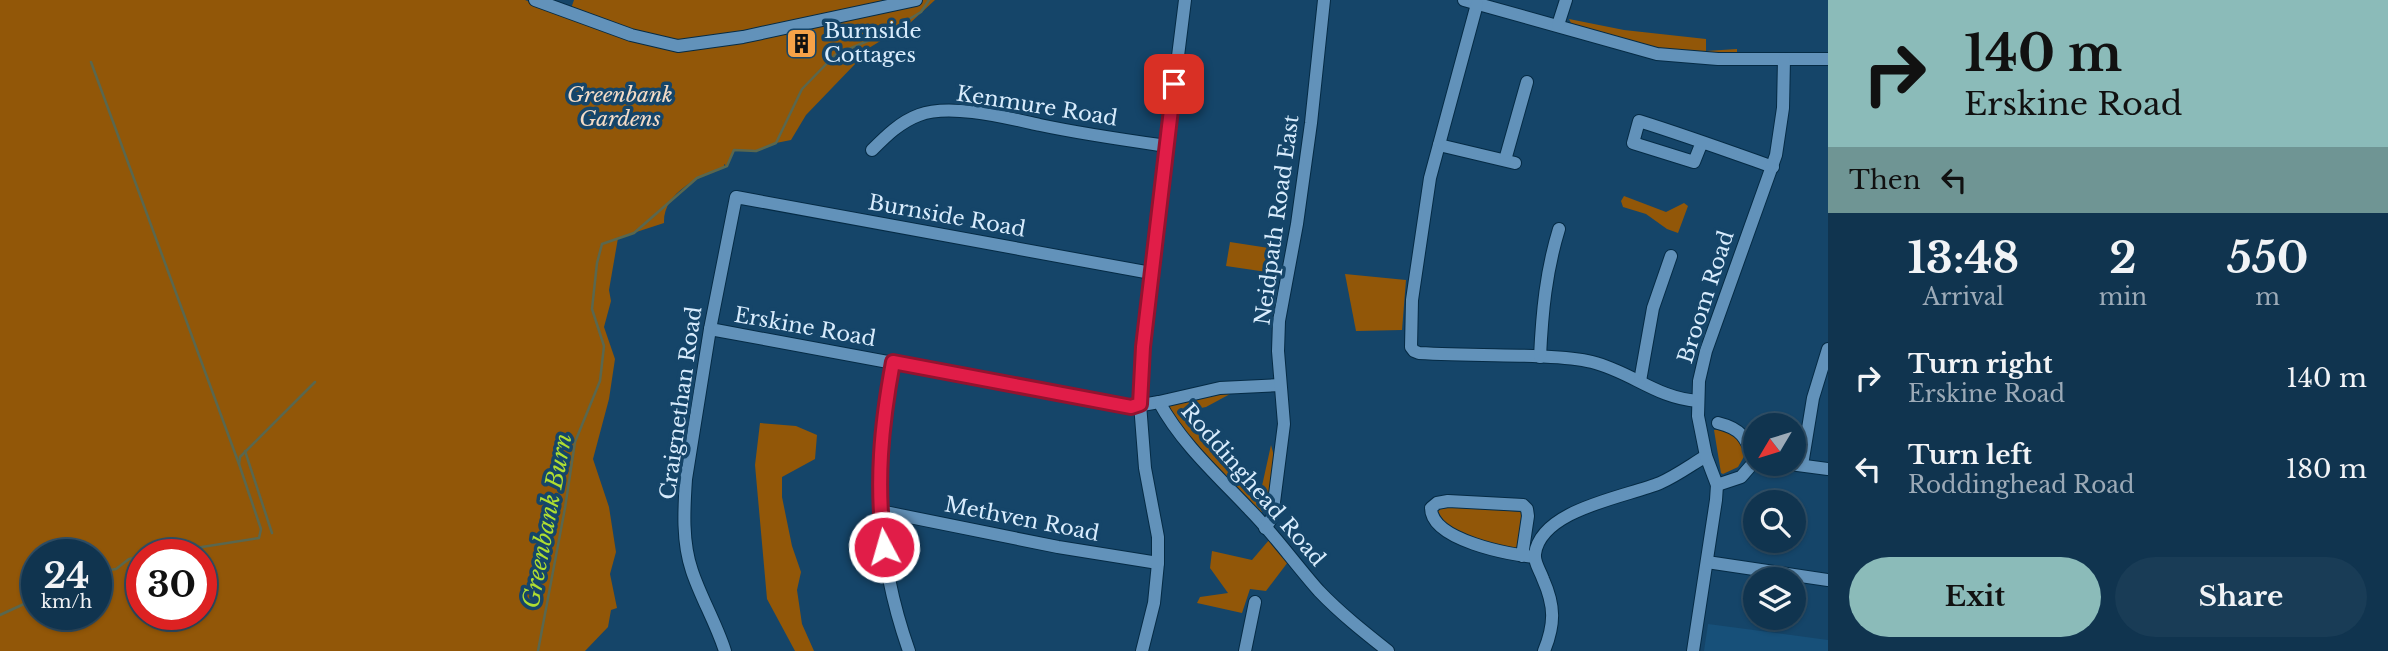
<!DOCTYPE html>
<style>
:root{--surface:#10344f;--page:#193c56;--text:#f1f3f6;--muted:#9caab7;--line:#304f66;--accent:#8bbbb9}
body{margin:0;font-family:"Libre Baskerville",serif;background:var(--page);color:var(--text);height:100vh;display:flex;flex-direction:column;font-size:26px;white-space:nowrap}
*{box-sizing:border-box;margin:0}
p{font-size:23px;color:var(--muted)}
.icon{flex:none;width:38px;height:38px;fill:none;stroke:currentColor;stroke-width:2;stroke-linecap:round;stroke-linejoin:round}
.map{position:relative;flex:1;overflow:hidden}
.details{display:flex;flex-direction:column;background:var(--surface);width:560px}
.details>*{flex:none}
.top-card{background:#8bbbb9;color:#111;overflow:hidden}
.needle{width:46px;rotate:232deg}
.fabs{position:absolute;left:1743px;top:413px;display:grid;gap:14px}
.fabs a{display:grid;place-items:center;width:63px;height:63px;border-radius:50%;background:var(--surface);box-shadow:0 2px 5px #0004,0 0 0 2px var(--line);font-size:35px}
.speed{position:absolute;left:21px;top:539px;display:flex;gap:14px;font-size:35px;font-weight:700;text-align:center}
.speed>*{display:grid;place-content:center;width:91px;height:91px;border-radius:50%;background:var(--surface);box-shadow:0 2px 5px #0004,0 0 0 2px var(--line);line-height:1}
.speed small{font-size:18px;font-weight:400}
.speed .limit{border:10px solid #d22;background:#fff;color:#111}
.pin{position:absolute;display:grid;place-items:center;width:60px;height:60px;color:#fff;margin:-30px;border-radius:14px;box-shadow:0 4px 10px #0006}
.me{position:absolute;width:77px;margin:-38px;rotate:354deg;stroke-linejoin:round;filter:drop-shadow(0 0 5px #0008)}
.turn{display:flex;align-items:center;gap:24px;height:147px;padding:0 21px;font-size:32px}
.turn .icon{width:91px;height:91px;stroke-width:2.5}
.turn b{display:block;font-size:49px;line-height:60px}
.then{display:flex;align-items:center;height:66px;padding:0 21px;background:#0003;gap:14px;font-size:26px}
.eta{display:flex;justify-content:space-evenly;align-items:center;height:119px;text-align:center}
.eta b{font-size:42px;font-weight:700;line-height:49px}
.primary-button{display:flex;gap:14px;margin-top:auto;padding:14px 21px}
.primary-button a{flex:1;height:80px;border-radius:42px;background:var(--accent);color:#111;font-size:28px;font-weight:700;line-height:80px;text-align:center}
.primary-button a+a{background:var(--page);color:var(--text)}
ul{padding:0;list-style:none}
li{display:flex;align-items:center;gap:21px;height:91px;padding:0 21px}
li div{flex:1}
li b{display:block;font-size:26px}
li em{font-style:normal}
main{display:flex;flex:1;min-height:0}
.map>svg:first-child{display:block}
.built{fill:#175079}
.green{fill:#925708;fill-rule:evenodd}
.lines{fill:none;stroke-linecap:round;stroke-linejoin:round}
.stream{stroke:#59674f;stroke-width:2.5}
.minor-casing{stroke:#052b45;stroke-width:14}
.minor{stroke:#6292ba;stroke-width:12}
.route-casing{stroke:#92132f;stroke-width:18}
.route{stroke:#e11d48;stroke-width:12}
.labels{text-anchor:middle;stroke-width:7;stroke-linejoin:round;paint-order:stroke}
.poi-label{font-size:21px;fill:#d8ecfd;stroke:#154569;text-anchor:start}
.park-label{font-size:21px;font-style:italic;fill:#f4dcc7;stroke:#154569}
.street-label{font-size:21px;fill:#d8ecfd;stroke:#154569}
.water-label{font-size:23px;font-style:italic;fill:#afde32;stroke:#154569}
</style>
<main>
<div class="map">
<svg width="1828" height="651" viewBox="0 0 1828 651">
<rect width="100%" height="100%" fill="#154569"/>
<path class="built" d="M 1708,624 L 1828,640 L 1828,651 L 1704,651 Z"/>
<g class="green">
<path d="M 0,0 L 525,0 L 568,17 L 574,0 L 935,0 L 910,23 L 864,51 L 857,62 L 806,115 L 791,140 L 776,143 L 756,151 L 734,150 L 727,166 L 724,164 L 724,167 C 699,177 663,192 664,223 L 618,238 L 609,290 L 611,301 L 604,327 L 615,359 L 609,399 L 593,459 L 609,507 L 616,552 L 610,574 L 617,608 L 611,610 L 608,627 L 585,651 L 0,651 ZM 37,555 L 96,555 L 96,614 L 37,614 ZM 142,555 L 201,555 L 201,614 L 142,614 Z"/>
<path d="M 1569,19 L 1624,30 L 1706,39 L 1706,51 L 1737,49 L 1737,53 C 1680,58 1626,40 1572,25 Z"/>
<path d="M 1624,196 L 1666,212 L 1684,203 L 1688,206 L 1678,233 L 1667,229 L 1646,214 L 1623,207 L 1621,201 Z"/>
<path d="M 1230,242 L 1276,249 L 1273,273 L 1226,266 Z"/>
<path d="M 1345,274 L 1406,280 L 1402,330 L 1356,331 Z"/>
<path d="M 1232,393 L 1206,407 L 1186,411 L 1203,440 L 1223,446 C 1227,467 1238,489 1260,495 L 1271,445 L 1274,456 L 1266,512 L 1260,512 L 1216,470 L 1172,415 L 1169,407 C 1183,393 1213,395 1232,393 Z"/>
<path d="M 760,423 L 796,426 L 817,435 L 815,459 L 782,477 L 782,497 L 792,546 L 801,572 L 797,590 L 802,624 L 814,651 L 795,651 L 767,599 L 755,465 Z"/>
<path d="M 1726,428 L 1734,433 L 1746,453 L 1738,467 L 1723,474 L 1721,473 L 1714,430 Z"/>
<path d="M 1453,506 L 1522,512 L 1517,549 C 1488,542 1450,540 1437,509 L 1438,507 Z"/>
<path d="M 1269,540 L 1288,562 L 1266,591 L 1250,589 L 1242,613 L 1197,603 L 1200,597 L 1228,593 L 1210,568 L 1212,551 L 1252,560 Z"/>
</g>
<g class="lines">
<g class="stream">
<path d="M 91,62 L 239,464"/>
<path d="M 245,451 L 272,533"/>
<path d="M 151,555 L 259,538 L 261,529 L 239,464 L 240,457 L 315,382"/>
<path d="M 96,572 L 116,569 L 129,559 L 142,556"/>
<path d="M 0,615 L 37,598"/>
<path d="M 538,651 L 565,508 L 575,442 L 600,381 L 604,346 L 592,309 L 597,263 L 602,244 L 634,233 L 697,178 L 727,166 L 734,150 L 756,151 L 776,143 L 802,89 L 835,55 L 886,33 L 921,12 L 929,0"/>
</g>
<defs>
<g id="minor">
<path d="M 535,0 L 631,35 L 678,46 L 743,37 L 916,0"/>
<path d="M 1464,0 L 1657,54 L 1718,59 L 1828,59"/>
<path d="M 1477,4 L 1430,178 L 1412,300 L 1411,347 L 1414,351 L 1419,353 C 1457,355 1495,355 1533,356 C 1553,357 1573,357 1592,362 C 1632,372 1656,398 1698,401"/>
<path d="M 1558,25 L 1566,0"/>
<path d="M 1702,142 L 1694,162 L 1633,143 L 1639,121 C 1684,135 1728,151 1773,167"/>
<path d="M 1439,145 L 1515,163"/>
<path d="M 872,150 C 886,136 900,122 919,115 C 950,103 1008,118 1040,125 C 1082,134 1125,140 1167,146"/>
<path d="M 1505,160 L 1527,82"/>
<path d="M 710,329 L 1131,407 L 1159,402 C 1182,444 1217,475 1249,509 C 1274,534 1295,564 1319,591 C 1340,613 1364,632 1388,651"/>
<path d="M 1540,357 C 1542,313 1546,271 1559,229"/>
<path d="M 893,362 C 873,464 874,552 909,651"/>
<path d="M 1640,381 L 1653,308 L 1671,256"/>
<path d="M 1159,402 L 1220,388 L 1280,385"/>
<path d="M 1790,464 L 1828,469"/>
<path d="M 1802,465 L 1813,398 L 1828,349"/>
<path d="M 1717,485 L 1741,477 L 1755,461 C 1746,439 1743,429 1718,423"/>
<path d="M 880,511 L 1058,547 L 1158,563"/>
<path d="M 1265,528 L 1272,518 L 1284,424 L 1278,351 L 1279,321 L 1297,224 L 1311,123 L 1324,0"/>
<path d="M 1522,556 L 1528,516 L 1527,509 L 1523,505 L 1448,501 L 1437,503 L 1431,508 C 1431,540 1510,555 1535,557"/>
<path d="M 1707,562 L 1828,580"/>
<path d="M 725,651 C 716,623 701,598 692,571 C 682,542 684,509 686,479 L 710,329 L 736,197 L 1151,273"/>
<path d="M 1142,651 L 1154,603 L 1158,563 L 1158,537 L 1145,468 L 1140,404 L 1141,376 L 1159,208 L 1185,0"/>
<path d="M 1245,651 L 1255,602"/>
<path d="M 1544,651 C 1555,624 1555,606 1543,579 C 1540,570 1534,563 1535,554 C 1541,509 1626,497 1660,483 C 1676,476 1691,465 1706,456"/>
<path d="M 1693,651 L 1716,500 L 1717,485 L 1706,456 L 1698,416 L 1699,381 L 1706,351 L 1776,155 L 1783,108 L 1784,59"/>
</g>
</defs>
<use href="#minor" class="minor-casing"/>
<use href="#minor" class="minor"/>
</g>
<g class="lines">
<defs>
<path id="route" d="M 884,547 C 876,482 881,427 893,362 L 1131,407 L 1140,404 L 1143,347 L 1174,84"/>
</defs>
<use href="#route" class="route-casing"/>
<use href="#route" class="route"/>
</g>
<defs>
<symbol id="building-square" viewBox="-11 -11 22 22"><rect x="-9" y="-9" width="18" height="18" rx="4" fill="#f6a248" stroke="#154569"/><path d="M-4-6H4V6H1V3H-1V6H-4ZM-2.5-4.3h1.7v1.8h-1.7ZM.8-4.3h1.7v1.8H.8ZM-2.5-1h1.7V.8h-1.7ZM.8-1h1.7V.8H.8Z" fill="#111"/></symbol>
</defs>
<g fill-rule="evenodd">
<use href="#building-square" x="784" y="26" width="35" height="35"/>
</g>
<g class="labels">
<g class="poi-label">
<text x="824" y="38">Burnside<tspan x="824" dy="24">Cottages</tspan></text>
</g>
<g class="park-label">
<text x="620" y="102">Greenbank<tspan x="620" dy="24">Gardens</tspan></text>
</g>
<g class="street-label">
<text transform="translate(1037 106) rotate(9)" y="7">Kenmure Road</text>
<text transform="translate(947 216) rotate(10)" y="7">Burnside Road</text>
<text transform="translate(1277 220) rotate(-82)" y="7">Neidpath Road East</text>
<text transform="translate(1706 297) rotate(-72)" y="7">Broom Road</text>
<text transform="translate(805 327) rotate(10)" y="7">Erskine Road</text>
<text transform="translate(681 403) rotate(-82)" y="7">Craignethan Road</text>
<text transform="translate(1253 485) rotate(49)" y="7">Roddinghead Road</text>
<text transform="translate(1022 519) rotate(11)" y="7">Methven Road</text>
</g>
<g class="water-label">
<text transform="translate(547 521) rotate(-79)" y="8">Greenbank Burn</text>
</g>
</g>
</svg>
<div class="fabs">
<a><svg class="needle" viewBox="-14 -14 28 28"><path d="M0-13l5 13h-10z" fill="#e53935"/><path d="M0 13l5-13h-10z" fill="#9caab7"/></svg></a>
<a><svg class="icon" aria-label="search" viewBox="0 0 24 24"><circle cx="10" cy="10" r="6"/><path d="M15 15l6 6"/></svg></a>
<a><svg class="icon" aria-label="layers" viewBox="0 0 24 24"><path d="M12 4l9 5-9 5-9-5zM3 14l9 5 9-5"/></svg></a>
</div>
<div class="speed"><div>24<small>km/h</small></div><div class="limit">30</div></div>
<div class="pin" style="left:1174px;top:84px;background:#d93025"><svg class="icon" aria-label="arrive" viewBox="0 0 24 24"><path d="M6 21V4h12l-3 4 3 4H6"/></svg></div>
<svg class="me" style="left:884px;top:547px" viewBox="-20 -20 40 40"><circle r="17" fill="#e11d48" stroke="#fff" stroke-width="3"/><path d="M0-11L8 9 0 5-8 9z" fill="#fff"/></svg>
</div>
<section class="details">
<div class="top-card">
<div class="turn"><svg class="icon" aria-label="right" viewBox="0 0 24 24"><path d="M7 20v-9h11M14 6l5 5-5 5"/></svg><div><b>140 m</b>Erskine Road</div></div>
<div class="then">Then<svg class="icon" aria-label="left" viewBox="0 0 24 24"><path d="M17 20v-9H6M10 6l-5 5 5 5"/></svg></div>
</div>
<div class="eta">
<div><b>13:48</b><p>Arrival</p></div>
<div><b>2</b><p>min</p></div>
<div><b>550</b><p>m</p></div>
</div>
<ul>
<li><svg class="icon" aria-label="right" viewBox="0 0 24 24"><path d="M7 20v-9h11M14 6l5 5-5 5"/></svg><div><b>Turn right</b><p>Erskine Road</p></div><em>140 m</em></li>
<li><svg class="icon" aria-label="left" viewBox="0 0 24 24"><path d="M17 20v-9H6M10 6l-5 5 5 5"/></svg><div><b>Turn left</b><p>Roddinghead Road</p></div><em>180 m</em></li>
</ul>
<div class="primary-button"><a>Exit</a><a>Share</a></div>
</section>
</main>
